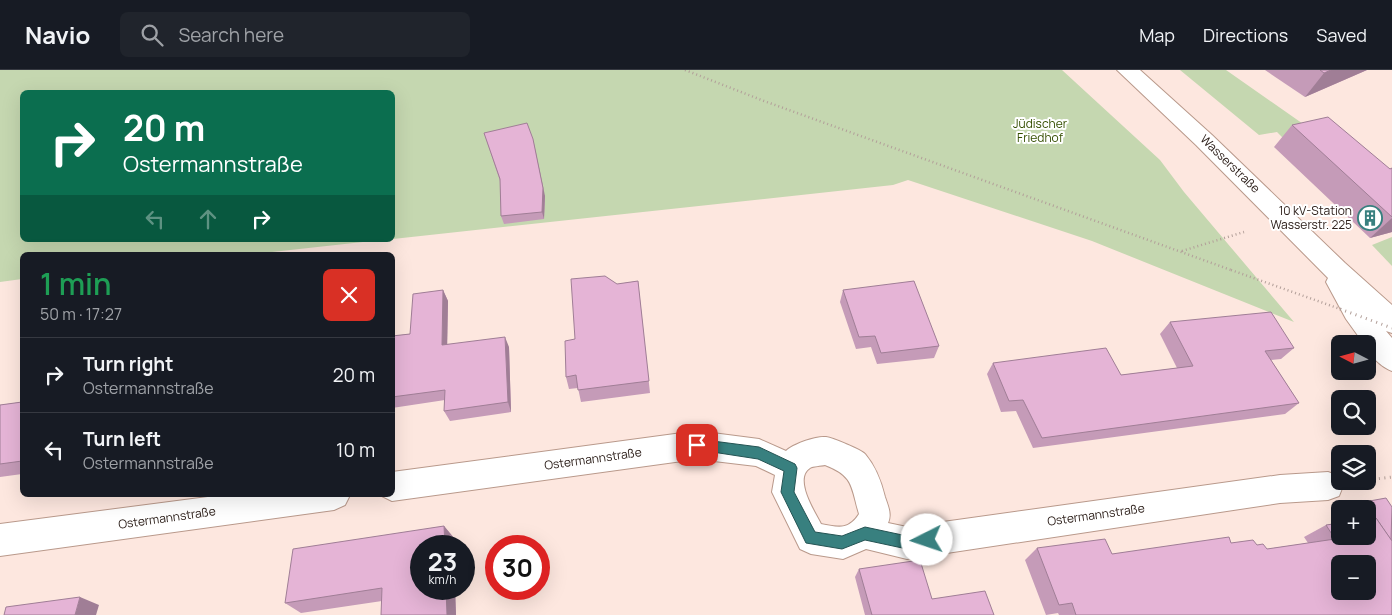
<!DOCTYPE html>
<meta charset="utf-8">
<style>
:root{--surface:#171b24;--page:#20242c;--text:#f1f3f6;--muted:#9ea1a6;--line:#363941}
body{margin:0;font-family:Manrope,sans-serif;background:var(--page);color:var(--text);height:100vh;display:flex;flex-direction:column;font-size:19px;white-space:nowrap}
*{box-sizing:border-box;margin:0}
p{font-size:16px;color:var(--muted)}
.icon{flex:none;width:28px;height:28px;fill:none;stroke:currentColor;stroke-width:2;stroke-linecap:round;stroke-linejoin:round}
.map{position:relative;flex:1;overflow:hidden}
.drawer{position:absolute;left:20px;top:182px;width:375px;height:245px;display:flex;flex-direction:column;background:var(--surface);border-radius:8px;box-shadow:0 5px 20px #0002}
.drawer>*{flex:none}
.banner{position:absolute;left:20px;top:20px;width:375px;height:152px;border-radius:8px;box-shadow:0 5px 20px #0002;background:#0b6e4f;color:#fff;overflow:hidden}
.needle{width:32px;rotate:276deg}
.controls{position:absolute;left:1331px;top:265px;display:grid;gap:10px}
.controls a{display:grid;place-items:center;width:45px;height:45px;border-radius:8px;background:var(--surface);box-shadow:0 5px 20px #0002;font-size:25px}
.speed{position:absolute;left:410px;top:465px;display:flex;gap:10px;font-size:25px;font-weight:700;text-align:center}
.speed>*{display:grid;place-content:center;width:65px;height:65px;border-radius:50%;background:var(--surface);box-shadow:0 5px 20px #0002;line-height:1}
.speed small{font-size:12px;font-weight:400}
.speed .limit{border:8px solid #d22;background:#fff;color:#111}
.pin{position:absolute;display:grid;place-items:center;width:42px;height:42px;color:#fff;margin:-21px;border-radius:10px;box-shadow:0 2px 8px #0006}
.me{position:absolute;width:55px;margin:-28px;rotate:266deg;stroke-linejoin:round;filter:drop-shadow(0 0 4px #0008)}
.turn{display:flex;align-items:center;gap:18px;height:105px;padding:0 20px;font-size:22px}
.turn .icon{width:65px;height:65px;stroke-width:2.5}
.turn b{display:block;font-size:35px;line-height:42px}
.lanes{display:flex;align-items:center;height:48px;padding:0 20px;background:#0003;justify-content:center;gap:25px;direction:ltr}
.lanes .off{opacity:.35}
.round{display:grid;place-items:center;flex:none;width:52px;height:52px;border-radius:8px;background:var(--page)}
.summary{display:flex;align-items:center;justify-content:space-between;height:85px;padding:0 20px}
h1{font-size:30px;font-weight:600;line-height:38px;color:#1e9e55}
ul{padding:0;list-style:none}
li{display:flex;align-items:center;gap:15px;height:75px;padding:0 20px;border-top:1px solid var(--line)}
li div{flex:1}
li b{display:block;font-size:19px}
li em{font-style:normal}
header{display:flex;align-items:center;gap:30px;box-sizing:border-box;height:70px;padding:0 25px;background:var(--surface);border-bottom:1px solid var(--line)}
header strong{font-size:24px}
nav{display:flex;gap:28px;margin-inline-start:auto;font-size:18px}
.search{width:350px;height:45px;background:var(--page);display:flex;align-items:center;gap:12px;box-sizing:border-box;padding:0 18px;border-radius:8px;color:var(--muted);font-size:19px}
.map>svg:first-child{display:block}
.green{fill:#c5d7b0}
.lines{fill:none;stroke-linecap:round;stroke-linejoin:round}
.street-casing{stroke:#b9998b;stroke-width:2}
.secondary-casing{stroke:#b9998b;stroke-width:2}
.path-far1{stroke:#b29f99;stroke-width:2.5;stroke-dasharray:1 3;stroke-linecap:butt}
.path{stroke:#b29f99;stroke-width:3;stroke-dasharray:1 4.5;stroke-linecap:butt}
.street{fill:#fff;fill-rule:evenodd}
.secondary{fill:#fff;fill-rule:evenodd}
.path-bridge-far1{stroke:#b29f99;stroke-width:2.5;stroke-dasharray:1 3;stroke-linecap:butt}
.path-bridge{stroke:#b29f99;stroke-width:3;stroke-dasharray:1 4.5;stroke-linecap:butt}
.wall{fill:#c59bb8}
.shaded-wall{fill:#a07e96}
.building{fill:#e5b4d6;stroke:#a07e96;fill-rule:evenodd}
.route{fill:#38807f;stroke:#245353}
.labels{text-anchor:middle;stroke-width:4;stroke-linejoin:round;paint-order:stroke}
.park-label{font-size:12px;fill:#344e00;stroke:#fff}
.street-label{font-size:12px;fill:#2f221d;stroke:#fff}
.poi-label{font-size:12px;fill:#2f221d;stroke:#fff;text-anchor:end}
</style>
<header>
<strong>Navio</strong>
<div class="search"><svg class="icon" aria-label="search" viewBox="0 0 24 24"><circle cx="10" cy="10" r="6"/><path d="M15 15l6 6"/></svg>Search here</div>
<nav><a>Map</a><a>Directions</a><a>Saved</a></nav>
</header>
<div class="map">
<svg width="1392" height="545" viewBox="0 0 1392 545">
<rect width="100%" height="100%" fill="#fde7df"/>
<g class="green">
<path d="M 0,0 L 1062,0 L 1160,90 L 1184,122 L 1294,252 L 1092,171 L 908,110 L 893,115 L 393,169 L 392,22 L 22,22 L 22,170 L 381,170 L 245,185 L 22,185 L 22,209 L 0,212 Z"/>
<path d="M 1180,0 L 1226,0 L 1356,91 L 1286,71 L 1277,62 L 1259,65 Z"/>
<path d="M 1392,167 L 1392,196 L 1372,175 Z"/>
</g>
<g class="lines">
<defs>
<g id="street">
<path d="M 697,361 L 759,369 L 786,381 C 793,374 816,366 826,367 C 833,368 862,380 865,384 C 876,397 881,411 885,427 C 888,436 892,444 888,453 L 907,457 L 1280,405 L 1328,402 L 1339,406 L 1343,416 L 1339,426 L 1328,430 L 1280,433 L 907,489 L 866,479 L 843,489 L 811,484 L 800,479 L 772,422 L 775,405 L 756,396 L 697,389 L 392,431 L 380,425 L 392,425 L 392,402 ZM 825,395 C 854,406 851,417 859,444 C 848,461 838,457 821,454 C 815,442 793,409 810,398 C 813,396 821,396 825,395 Z"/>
<path d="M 223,425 L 350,425 L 345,435 L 334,440 L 0,486 L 0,454 Z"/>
</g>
<path id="secondary" d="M 1117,0 L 1140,0 L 1212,65 L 1345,193 L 1392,235 L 1392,263 L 1386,261 L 1392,268 L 1392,301 C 1382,297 1368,286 1368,274 L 1364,274 L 1346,249 L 1326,212 L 1328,208 L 1196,75 Z"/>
</defs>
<use href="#street" class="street-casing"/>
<use href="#secondary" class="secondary-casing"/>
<g class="path-far1">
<path d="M 685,0 L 764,31 L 1231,200"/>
<path d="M 1182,181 L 1244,162"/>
</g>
<path class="path" d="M 1368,410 L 1392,407"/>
<use href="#street" class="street"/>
<use href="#secondary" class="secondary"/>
<path class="path-bridge-far1" d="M 1231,200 L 1343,240"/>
<path class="path-bridge" d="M 1340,239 L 1392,258"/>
</g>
<g class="wall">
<path d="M 1265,0 L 1367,0 L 1305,27 Z"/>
<path d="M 1292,55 L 1390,99 L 1392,98 L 1392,162 L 1370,168 L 1274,77 Z"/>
<path d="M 484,63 L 545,126 L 544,149 L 504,154 L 501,146 L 500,111 Z"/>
<path d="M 638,211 L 650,323 L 581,332 L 578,318 L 569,319 L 566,307 L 575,269 L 617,214 Z"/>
<path d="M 443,220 L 448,231 L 447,274 L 509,277 L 511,342 L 450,351 L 444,341 L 445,330 L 392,338 L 392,266 L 410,264 Z"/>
<path d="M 843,220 L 939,276 L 934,288 L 877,294 L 871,277 L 856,279 L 840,232 Z"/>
<path d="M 1170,252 L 1294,278 L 1281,289 L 1271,290 L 1299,333 L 1285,344 L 1033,378 L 1016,341 L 1001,342 L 987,304 L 993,293 L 1121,305 L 1177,298 L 1160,264 Z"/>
<path d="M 22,332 L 22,404 L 0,407 L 0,335 Z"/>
<path d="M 1353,434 L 1392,437 L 1392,545 L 1059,545 L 1058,543 L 1046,545 L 1025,490 L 1037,478 L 1112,484 L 1231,473 L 1257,475 L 1267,479 L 1308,473 L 1304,467 L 1326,455 L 1368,466 L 1368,439 L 1344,439 Z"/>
<path d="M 444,456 L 454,468 L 421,519 L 455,519 L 456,545 L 381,545 L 382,531 L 301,543 L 285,533 Z"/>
<path d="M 859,499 L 932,529 L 994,545 L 865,545 L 855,507 Z"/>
</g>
<g class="shaded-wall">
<path d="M 1331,0 L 1367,0 L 1305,27 L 1324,3 Z"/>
<path d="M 533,69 L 545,126 L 544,149 L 542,142 Z"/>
<path d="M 1392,148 L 1392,162 L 1370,168 Z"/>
<path d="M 443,220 L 448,231 L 447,285 L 442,275 Z"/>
<path d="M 505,267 L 509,277 L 511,342 L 508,332 Z"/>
<path d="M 444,456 L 454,468 L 454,476 L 445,476 Z"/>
<path d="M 446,519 L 455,519 L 456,545 L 447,545 Z"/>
<path d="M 80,527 L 99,535 L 96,545 L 75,545 Z"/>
</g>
<g class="building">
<path d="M 1320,0 L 1331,0 L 1324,3 Z"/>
<path d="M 1328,47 L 1390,99 L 1392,98 L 1392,147 L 1292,55 Z"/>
<path d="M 527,53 L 533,69 L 543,118 L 542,142 L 501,146 L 500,109 L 484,63 Z"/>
<path d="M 605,206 L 617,214 L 638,211 L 649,311 L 578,320 L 576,305 L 566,307 L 565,271 L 575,269 L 571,209 Z"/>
<path d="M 914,211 L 939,276 L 881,283 L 875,266 L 859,267 L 843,220 Z"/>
<path d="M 443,220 L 442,275 L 505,267 L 508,332 L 444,341 L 445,320 L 392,327 L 392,266 L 410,264 L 413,224 Z"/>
<path d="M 1271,242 L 1294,278 L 1265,281 L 1299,333 L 1042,368 L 1023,330 L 1009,331 L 993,293 L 1106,278 L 1121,305 L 1193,296 L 1170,252 Z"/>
<path d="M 22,332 L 22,391 L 0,394 L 0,335 Z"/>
<path d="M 1386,428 L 1392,437 L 1391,470 L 1376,448 L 1368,449 L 1368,439 L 1356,439 L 1353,434 Z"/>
<path d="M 1376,448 L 1392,471 L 1392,545 L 1076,545 L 1072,533 L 1059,535 L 1037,478 L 1105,469 L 1112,484 L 1229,467 L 1231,473 L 1253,470 L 1257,475 L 1263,474 L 1267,479 L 1335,469 L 1326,455 L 1340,453 L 1340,466 L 1368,466 L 1368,449 ZM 1340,494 L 1368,494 L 1368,521 L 1340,521 Z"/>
<path d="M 444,456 L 445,476 L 421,476 L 421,519 L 446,519 L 447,545 L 381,545 L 382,518 L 285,533 L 293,479 Z"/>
<path d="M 920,490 L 932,529 L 985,521 L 994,545 L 872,545 L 859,499 Z"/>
<path d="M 80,527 L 75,545 L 4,545 L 6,537 Z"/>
</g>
<path class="route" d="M 697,369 L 759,377 L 795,394 L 797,398 L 794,422 L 815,462 L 842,466 L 865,457 L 907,466 L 927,463 L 931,465 L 933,470 L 931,474 L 907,479 L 865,470 L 842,479 L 806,473 L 781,422 L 784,401 L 758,389 L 693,379 L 691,375 L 693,371 Z"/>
<defs>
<symbol id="building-ring" viewBox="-11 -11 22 22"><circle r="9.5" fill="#fff" stroke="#38807f" stroke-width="1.5"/><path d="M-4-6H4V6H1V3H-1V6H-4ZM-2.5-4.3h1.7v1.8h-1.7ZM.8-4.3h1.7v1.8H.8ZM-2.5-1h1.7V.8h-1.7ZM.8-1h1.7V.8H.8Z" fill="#38807f"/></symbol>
</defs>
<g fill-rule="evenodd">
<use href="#building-ring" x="1356" y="134" width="28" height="28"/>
</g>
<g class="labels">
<g class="park-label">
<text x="1040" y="58">Jüdischer<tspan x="1040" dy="14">Friedhof</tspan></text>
</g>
<g class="street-label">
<text transform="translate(1230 94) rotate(44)" y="4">Wasserstraße</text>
<text transform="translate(593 389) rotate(-8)" y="4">Ostermannstraße</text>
<text transform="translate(1096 445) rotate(-8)" y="4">Ostermannstraße</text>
<text transform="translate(167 448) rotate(-8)" y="4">Ostermannstraße</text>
</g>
<g class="poi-label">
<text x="1352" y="145">10 kV-Station<tspan x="1352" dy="14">Wasserstr. 225</tspan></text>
</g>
</g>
</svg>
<div class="controls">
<a><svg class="needle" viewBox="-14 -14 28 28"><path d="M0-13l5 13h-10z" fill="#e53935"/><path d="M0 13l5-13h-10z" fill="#9ea1a6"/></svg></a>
<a><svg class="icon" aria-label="search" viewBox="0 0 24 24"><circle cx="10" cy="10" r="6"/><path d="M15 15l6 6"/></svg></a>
<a><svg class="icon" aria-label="layers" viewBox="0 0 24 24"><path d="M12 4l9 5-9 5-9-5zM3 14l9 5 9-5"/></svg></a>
<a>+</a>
<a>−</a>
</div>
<div class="speed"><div>23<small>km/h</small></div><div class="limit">30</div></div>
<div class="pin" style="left:697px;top:375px;background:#d93025"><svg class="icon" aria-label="arrive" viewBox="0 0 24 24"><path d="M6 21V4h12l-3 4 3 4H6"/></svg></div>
<svg class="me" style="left:927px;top:470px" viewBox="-20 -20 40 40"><circle r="19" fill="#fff"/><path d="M0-13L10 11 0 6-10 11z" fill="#38807f"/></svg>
<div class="banner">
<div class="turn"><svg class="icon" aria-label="right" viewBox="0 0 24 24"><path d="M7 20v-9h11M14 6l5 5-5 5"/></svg><div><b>20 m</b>Ostermannstraße</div></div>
<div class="lanes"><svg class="icon off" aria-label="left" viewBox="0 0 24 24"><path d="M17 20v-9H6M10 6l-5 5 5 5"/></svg><svg class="icon off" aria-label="ahead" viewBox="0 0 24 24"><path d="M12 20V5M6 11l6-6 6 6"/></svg><svg class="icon" aria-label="right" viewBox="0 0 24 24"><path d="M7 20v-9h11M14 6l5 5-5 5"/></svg></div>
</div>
<section class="drawer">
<div class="summary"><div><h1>1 min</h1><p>50 m · 17:27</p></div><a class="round" style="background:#d93025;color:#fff"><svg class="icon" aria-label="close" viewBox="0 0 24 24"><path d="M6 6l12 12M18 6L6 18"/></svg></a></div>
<ul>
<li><svg class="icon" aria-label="right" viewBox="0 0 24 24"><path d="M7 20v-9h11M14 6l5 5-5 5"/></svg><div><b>Turn right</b><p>Ostermannstraße</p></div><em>20 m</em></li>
<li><svg class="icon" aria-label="left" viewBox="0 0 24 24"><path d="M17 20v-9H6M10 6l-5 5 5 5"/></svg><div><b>Turn left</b><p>Ostermannstraße</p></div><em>10 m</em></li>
</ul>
</section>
</div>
